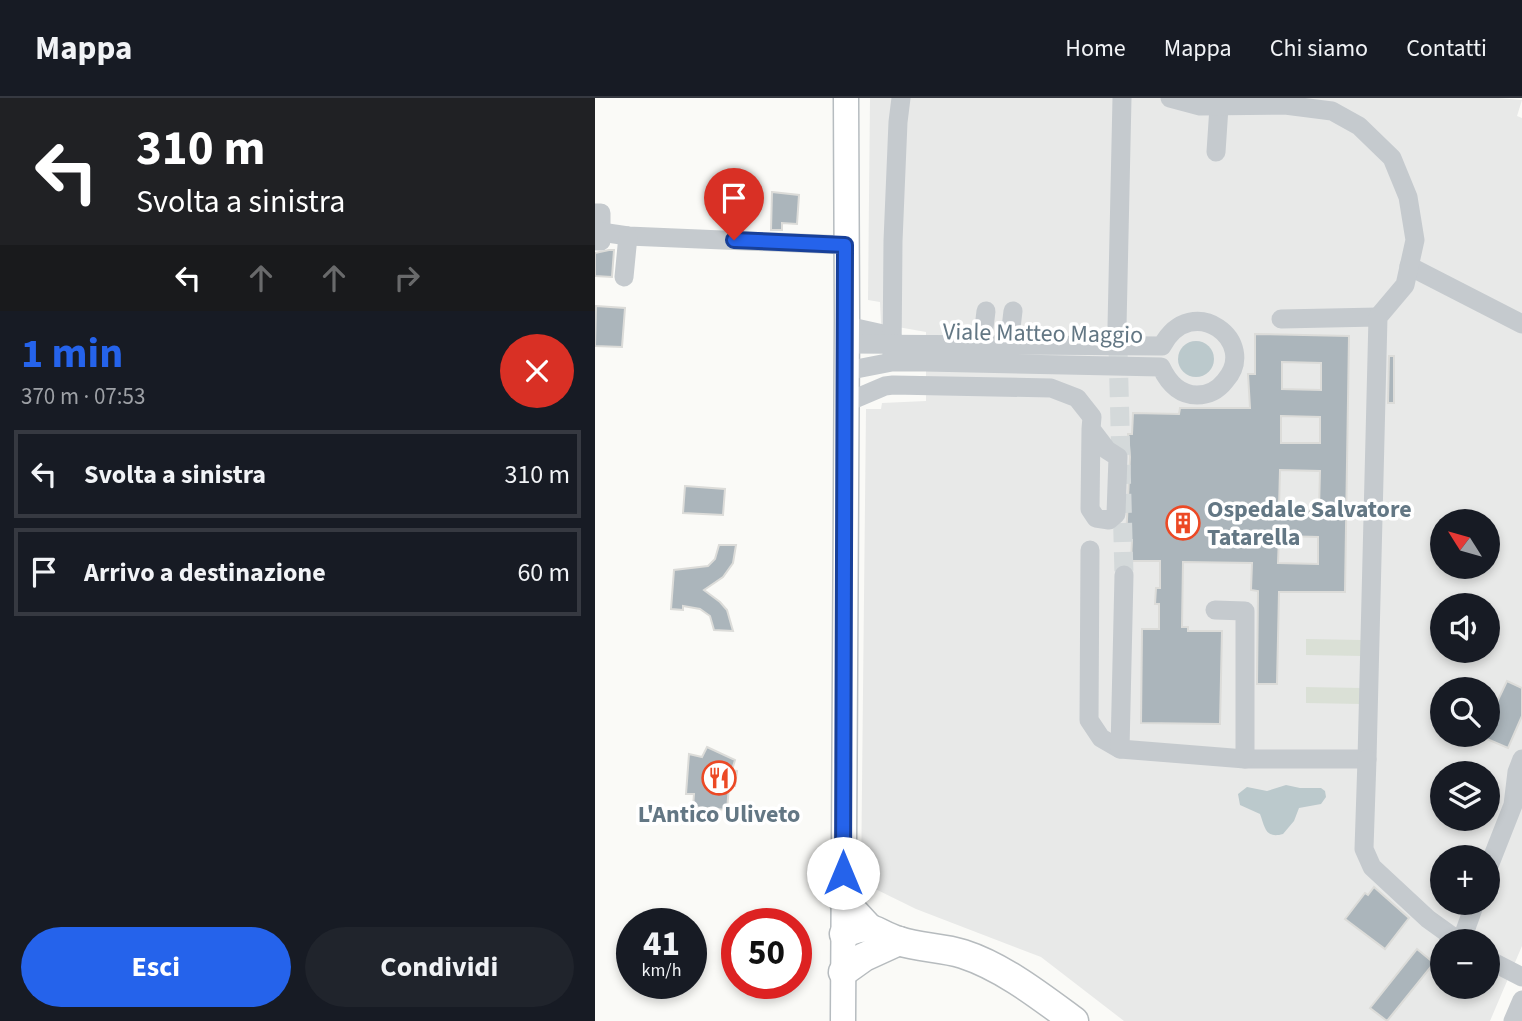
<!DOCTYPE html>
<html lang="it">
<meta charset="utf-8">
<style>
:root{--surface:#171b24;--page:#20242c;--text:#f1f3f6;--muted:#9ea1a6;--line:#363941;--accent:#2563eb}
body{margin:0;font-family:"Source Sans 3",sans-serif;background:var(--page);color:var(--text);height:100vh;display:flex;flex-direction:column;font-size:26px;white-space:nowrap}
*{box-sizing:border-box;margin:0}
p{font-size:23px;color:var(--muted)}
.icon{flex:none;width:38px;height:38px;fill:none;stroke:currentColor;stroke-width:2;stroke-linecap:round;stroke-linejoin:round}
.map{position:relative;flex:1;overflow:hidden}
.panel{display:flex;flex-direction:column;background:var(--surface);width:595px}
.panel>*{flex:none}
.top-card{background:#202124;color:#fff;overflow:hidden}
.needle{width:46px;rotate:307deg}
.fabs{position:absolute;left:835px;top:411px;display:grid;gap:14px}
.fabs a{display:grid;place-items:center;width:70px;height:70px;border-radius:50%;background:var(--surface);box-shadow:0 4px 10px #0003;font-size:35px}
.speed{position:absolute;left:21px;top:810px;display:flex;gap:14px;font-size:35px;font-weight:700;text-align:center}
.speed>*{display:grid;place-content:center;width:91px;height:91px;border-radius:50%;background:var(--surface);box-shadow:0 4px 10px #0003;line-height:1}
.speed small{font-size:18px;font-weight:400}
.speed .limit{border:10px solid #d22;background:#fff;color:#111}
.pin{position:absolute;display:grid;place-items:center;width:60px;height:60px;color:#fff;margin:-72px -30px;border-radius:50% 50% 50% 0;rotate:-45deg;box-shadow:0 0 7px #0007}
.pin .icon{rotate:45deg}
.me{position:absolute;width:77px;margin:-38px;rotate:0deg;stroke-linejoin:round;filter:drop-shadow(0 0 5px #0008)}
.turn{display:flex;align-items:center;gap:24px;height:147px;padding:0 21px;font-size:32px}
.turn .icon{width:91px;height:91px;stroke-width:2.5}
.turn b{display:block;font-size:49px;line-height:60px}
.lanes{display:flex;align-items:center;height:66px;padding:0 21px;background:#0003;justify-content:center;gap:35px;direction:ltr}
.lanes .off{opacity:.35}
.round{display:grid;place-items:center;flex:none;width:74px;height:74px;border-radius:37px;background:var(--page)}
.summary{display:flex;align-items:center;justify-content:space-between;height:119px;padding:0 21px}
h1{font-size:42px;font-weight:700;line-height:52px;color:var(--accent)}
.action{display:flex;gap:14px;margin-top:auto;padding:14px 21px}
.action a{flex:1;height:80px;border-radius:42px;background:var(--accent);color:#fff;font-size:28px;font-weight:700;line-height:80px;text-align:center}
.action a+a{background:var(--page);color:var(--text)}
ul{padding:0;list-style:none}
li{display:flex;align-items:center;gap:21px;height:88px;margin:0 14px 10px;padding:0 7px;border:4px solid var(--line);border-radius:0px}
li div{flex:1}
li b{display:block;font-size:26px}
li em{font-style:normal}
header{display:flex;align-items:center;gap:42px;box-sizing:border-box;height:98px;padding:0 35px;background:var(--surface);border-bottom:2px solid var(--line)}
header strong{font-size:33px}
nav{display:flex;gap:38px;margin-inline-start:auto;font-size:24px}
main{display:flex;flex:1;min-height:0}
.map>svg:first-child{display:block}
.built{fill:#e8e9e8;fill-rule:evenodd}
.green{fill:#dae0d6}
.water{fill:#bbc9cc}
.building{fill:#abb5bb;stroke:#dcdcd9;stroke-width:2;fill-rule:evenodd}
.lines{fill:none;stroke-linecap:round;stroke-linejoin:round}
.minor-tunnel{stroke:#d4d9da;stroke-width:19;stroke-dasharray:19 10;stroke-linecap:butt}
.major-casing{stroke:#b6bcc0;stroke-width:27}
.highway-casing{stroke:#b6bbbe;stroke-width:31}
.minor{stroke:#c5cace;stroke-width:19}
.major{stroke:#fff;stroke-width:24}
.highway{stroke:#fff;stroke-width:28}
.route-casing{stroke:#184099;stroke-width:18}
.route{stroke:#2563eb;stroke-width:12}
.labels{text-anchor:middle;stroke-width:7;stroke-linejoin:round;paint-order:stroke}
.street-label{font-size:24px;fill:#637784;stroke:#fff}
.poi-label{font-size:24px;font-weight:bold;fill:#637784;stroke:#fff;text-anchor:start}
</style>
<header>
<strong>Mappa</strong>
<nav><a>Home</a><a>Mappa</a><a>Chi siamo</a><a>Contatti</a></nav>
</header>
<main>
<section class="panel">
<div class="top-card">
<div class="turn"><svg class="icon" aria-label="left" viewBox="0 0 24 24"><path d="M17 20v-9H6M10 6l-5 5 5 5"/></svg><div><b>310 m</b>Svolta a sinistra</div></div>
<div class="lanes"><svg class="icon" aria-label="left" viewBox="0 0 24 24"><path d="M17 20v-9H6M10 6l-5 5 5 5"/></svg><svg class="icon off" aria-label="ahead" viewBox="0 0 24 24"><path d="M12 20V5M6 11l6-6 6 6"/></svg><svg class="icon off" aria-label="ahead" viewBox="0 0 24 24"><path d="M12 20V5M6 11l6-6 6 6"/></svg><svg class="icon off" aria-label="right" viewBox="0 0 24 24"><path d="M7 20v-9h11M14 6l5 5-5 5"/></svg></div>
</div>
<div class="summary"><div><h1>1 min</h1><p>370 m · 07:53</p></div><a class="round" style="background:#d93025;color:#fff"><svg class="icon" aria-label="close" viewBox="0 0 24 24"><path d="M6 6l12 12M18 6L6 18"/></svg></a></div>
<ul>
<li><svg class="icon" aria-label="left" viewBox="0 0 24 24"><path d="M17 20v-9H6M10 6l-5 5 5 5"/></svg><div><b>Svolta a sinistra</b></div><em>310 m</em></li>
<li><svg class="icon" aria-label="arrive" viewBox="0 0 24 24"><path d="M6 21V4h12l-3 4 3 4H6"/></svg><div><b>Arrivo a destinazione</b></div><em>60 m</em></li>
</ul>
<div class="action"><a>Esci</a><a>Condividi</a></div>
</section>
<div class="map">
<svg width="927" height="923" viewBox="0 0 927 923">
<rect width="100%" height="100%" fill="#fafaf7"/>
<path class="built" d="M 275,0 L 903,0 L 927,2 L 922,18 L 927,20 L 927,848 L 895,923 L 529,923 L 446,859 L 321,811 L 266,784 L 271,311 L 286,311 L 287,305 L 331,303 L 331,234 L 286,226 L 285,204 L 273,202 ZM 847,424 L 892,424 L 892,469 L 847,469 ZM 847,508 L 892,508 L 892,553 L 847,553 ZM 847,592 L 892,592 L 892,637 L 847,637 ZM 847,676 L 892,676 L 892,721 L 847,721 ZM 847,760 L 892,760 L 892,805 L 847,805 ZM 847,844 L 892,844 L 892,889 L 847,889 Z"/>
<g class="green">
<path d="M 711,541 L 767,542 L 767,558 L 711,557 Z"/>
<path d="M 711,589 L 767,590 L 766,606 L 711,605 Z"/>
</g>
<g class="water">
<circle cx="601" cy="261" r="18"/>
<path d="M 691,687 L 705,690 L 726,690 L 730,693 L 731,699 L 726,706 L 704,710 L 699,723 L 688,736 C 670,741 670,729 665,716 L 645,707 L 643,696 L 652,689 L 672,693 Z"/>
</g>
<g class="building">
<path d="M 177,94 L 204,97 L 202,126 L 187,125 L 187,132 L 176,132 Z"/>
<path d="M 14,152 L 19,152 L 17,179 L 0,178 L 0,155 Z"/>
<path d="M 1,208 L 30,210 L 27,249 L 0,248 Z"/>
<path d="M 660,236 L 754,238 L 750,494 L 684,494 L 682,586 L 662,586 L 663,493 L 656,492 L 657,465 L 588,464 L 587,529 L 593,529 L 593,533 L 627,533 L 625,626 L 546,625 L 547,531 L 564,531 L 564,506 L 560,506 L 561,490 L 565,490 L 565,463 L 536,463 L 537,442 L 531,442 L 535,359 L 533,336 L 537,336 L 538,315 L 584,316 L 585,310 L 655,310 L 653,276 L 660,276 ZM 687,264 L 726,265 L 726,292 L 687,291 ZM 686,318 L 725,319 L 725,345 L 686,345 ZM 685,372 L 725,373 L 724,412 L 684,411 ZM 684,438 L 723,439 L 723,466 L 683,465 Z"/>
<path d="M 794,258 L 799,258 L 799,305 L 793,305 Z"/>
<path d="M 90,388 L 130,391 L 128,417 L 88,415 Z"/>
<path d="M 124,447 L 141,447 L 138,465 L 128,479 L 109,492 L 125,504 L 132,512 L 138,533 L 119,532 L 115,518 L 105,511 L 88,508 L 88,512 L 76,511 L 79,472 L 113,468 L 120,461 Z"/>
<path d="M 912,583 L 927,590 L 927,618 L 913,650 L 892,641 L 892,615 L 898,603 L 902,604 Z"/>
<path d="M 112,649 L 140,662 L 137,672 L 142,673 L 140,688 L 134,688 L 132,712 L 98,709 L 99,696 L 91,696 L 94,656 L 107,659 Z"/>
<path d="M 779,789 L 814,820 L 790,851 L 750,821 L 770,795 L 773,797 Z"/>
<path d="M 822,851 L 839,865 L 792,923 L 775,910 Z"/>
</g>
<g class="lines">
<path class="minor-tunnel" d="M 523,251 L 529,477"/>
<defs>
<path id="major" d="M 248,923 L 252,222 L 251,0"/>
<g id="highway">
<path d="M 248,802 L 273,829"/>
<path d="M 249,836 C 276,822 278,835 304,843 C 324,850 347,849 368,856 C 408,869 445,898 479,923"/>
<path d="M 248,874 L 269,859 L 304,843"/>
</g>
</defs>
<use href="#major" class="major-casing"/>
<use href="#highway" class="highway-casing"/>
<g class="minor">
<path d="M 621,54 L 624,9"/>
<path d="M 0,115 L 6,115 L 6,143 L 2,143"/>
<path d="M 6,134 L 33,138 L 250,147"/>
<path d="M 814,168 L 927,226"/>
<path d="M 29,179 L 33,138"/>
<path d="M 686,221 L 783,219"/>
<path d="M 252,228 L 297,238"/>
<path d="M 522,229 L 527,0"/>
<path d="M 389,230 L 391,213"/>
<path d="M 416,230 L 418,213"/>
<path d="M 297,258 L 298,143 L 303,24 L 306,0"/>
<path d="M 251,273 L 297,264 L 330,264 L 566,269 C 573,284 584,297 602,297 C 613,297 623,292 630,283 C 665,244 597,192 567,248 L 251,246"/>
<path d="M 250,305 L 290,288 L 298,287 L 456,290 L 482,300 L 497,319 L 496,331 L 495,411 L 501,420 L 514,422 L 521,416 L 523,359 L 512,352 L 496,331"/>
<path d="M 495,452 L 494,622 L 506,640 L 525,651"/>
<path d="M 529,477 L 525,651 L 650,661 L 772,661 L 783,219 L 810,187 L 820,142 L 813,99 L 797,60 L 764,28 L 737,13 L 690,7 L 605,8 L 575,0"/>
<path d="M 620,512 L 650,513 L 650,661"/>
<path d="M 772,661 L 769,751 L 777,769 L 833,821 L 865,844"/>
<path d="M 892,773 L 918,707 L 922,674 L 927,661"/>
<path d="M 866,844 L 880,805"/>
<path d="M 892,861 L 927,879"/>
<path d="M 918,923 L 927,902"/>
</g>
<use href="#major" class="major"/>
<use href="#highway" class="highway"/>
</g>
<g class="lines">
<defs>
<path id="route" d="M 139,142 L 250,147 L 248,775"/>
</defs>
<use href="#route" class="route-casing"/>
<use href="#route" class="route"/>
</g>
<defs>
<symbol id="building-ring" viewBox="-11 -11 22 22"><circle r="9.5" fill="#fff" stroke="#ec4925" stroke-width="1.5"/><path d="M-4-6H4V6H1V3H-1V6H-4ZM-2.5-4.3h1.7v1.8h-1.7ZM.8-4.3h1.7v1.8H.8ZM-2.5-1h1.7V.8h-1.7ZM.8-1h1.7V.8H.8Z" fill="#ec4925"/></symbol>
<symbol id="restaurant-ring" viewBox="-11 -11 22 22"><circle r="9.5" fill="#fff" stroke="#ec4925" stroke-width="1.5"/><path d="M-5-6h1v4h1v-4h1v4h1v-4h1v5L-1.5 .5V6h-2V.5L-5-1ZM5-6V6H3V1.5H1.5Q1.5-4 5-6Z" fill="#ec4925"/></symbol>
</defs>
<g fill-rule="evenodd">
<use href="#building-ring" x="569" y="406" width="38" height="38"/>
<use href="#restaurant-ring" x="105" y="661" width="38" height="38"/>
</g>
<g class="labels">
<g class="street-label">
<text transform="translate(448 235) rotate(1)" y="8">Viale Matteo Maggio</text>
</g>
<g class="poi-label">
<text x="612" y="419">Ospedale Salvatore<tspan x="612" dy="28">Tatarella</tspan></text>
<text x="124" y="724" text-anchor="middle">L'Antico Uliveto</text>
</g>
</g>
</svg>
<div class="fabs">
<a><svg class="needle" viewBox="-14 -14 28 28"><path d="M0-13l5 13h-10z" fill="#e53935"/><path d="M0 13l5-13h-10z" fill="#9ea1a6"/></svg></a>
<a><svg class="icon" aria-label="sound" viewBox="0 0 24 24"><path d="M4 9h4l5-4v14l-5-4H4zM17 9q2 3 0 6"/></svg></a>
<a><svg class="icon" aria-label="search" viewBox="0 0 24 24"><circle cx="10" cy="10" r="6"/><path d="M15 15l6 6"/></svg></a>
<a><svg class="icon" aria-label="layers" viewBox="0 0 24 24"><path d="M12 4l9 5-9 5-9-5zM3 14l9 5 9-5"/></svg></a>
<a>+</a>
<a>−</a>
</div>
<div class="speed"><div>41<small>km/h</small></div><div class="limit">50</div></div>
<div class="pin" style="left:139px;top:142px;background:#d93025"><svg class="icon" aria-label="arrive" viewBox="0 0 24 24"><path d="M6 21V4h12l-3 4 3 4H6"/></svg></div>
<svg class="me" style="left:248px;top:775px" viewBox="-20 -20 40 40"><circle r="19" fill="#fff"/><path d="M0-13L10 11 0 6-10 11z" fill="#2563eb"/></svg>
</div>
</main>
